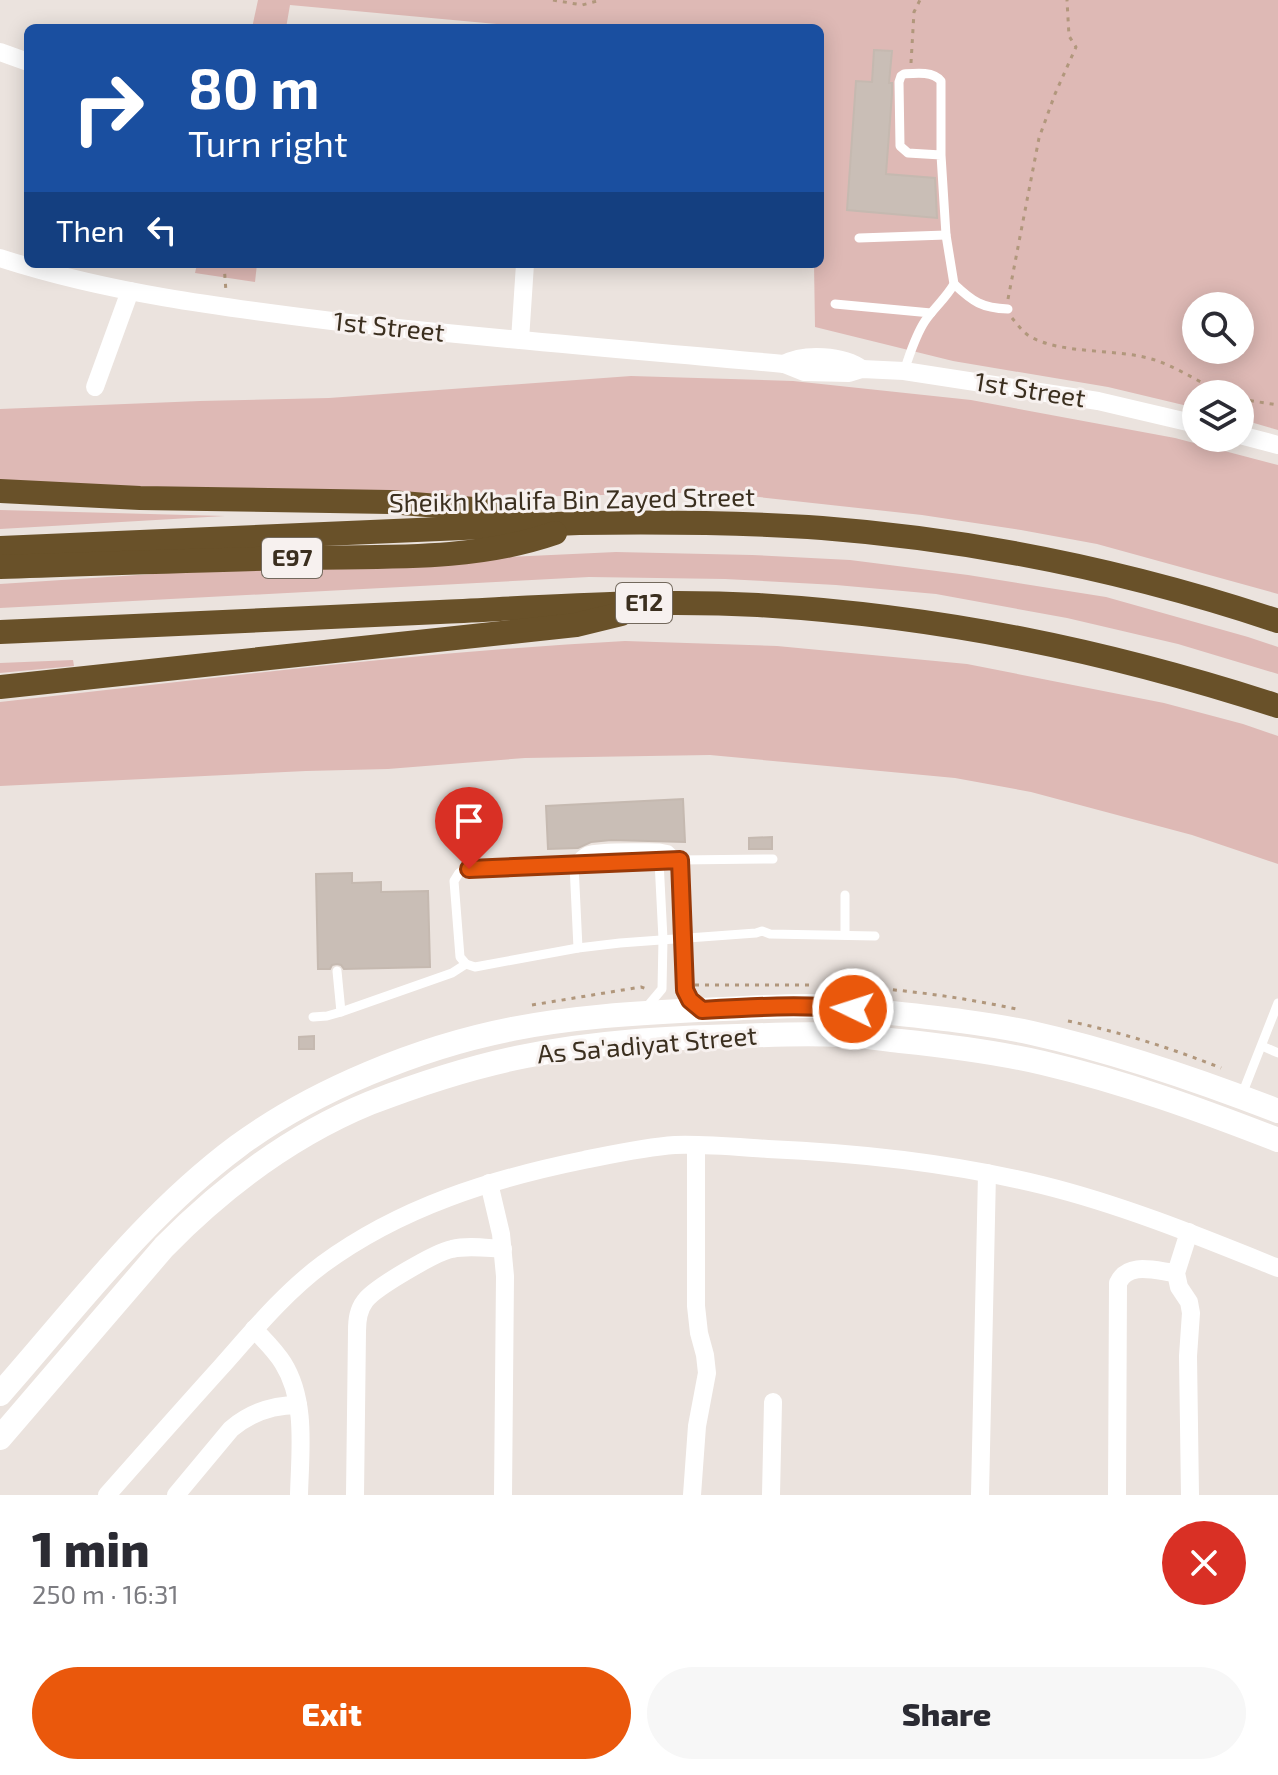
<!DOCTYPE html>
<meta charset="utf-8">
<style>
:root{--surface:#fff;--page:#f7f7f7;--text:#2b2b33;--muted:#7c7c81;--accent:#ea580c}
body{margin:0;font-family:"Exo 2",sans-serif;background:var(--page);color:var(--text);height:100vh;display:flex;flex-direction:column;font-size:30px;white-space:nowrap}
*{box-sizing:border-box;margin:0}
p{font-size:26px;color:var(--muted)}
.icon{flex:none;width:44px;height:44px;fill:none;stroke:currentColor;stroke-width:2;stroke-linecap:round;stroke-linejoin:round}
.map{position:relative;height:1495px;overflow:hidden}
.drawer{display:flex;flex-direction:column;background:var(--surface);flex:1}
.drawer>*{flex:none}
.banner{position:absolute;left:24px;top:24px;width:800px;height:244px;border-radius:12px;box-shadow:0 4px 20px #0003;background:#1a4fa0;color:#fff;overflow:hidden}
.buttons{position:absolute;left:1182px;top:292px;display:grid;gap:16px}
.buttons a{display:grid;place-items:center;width:72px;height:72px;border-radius:50%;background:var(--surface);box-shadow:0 4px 20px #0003;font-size:40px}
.pin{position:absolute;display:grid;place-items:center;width:68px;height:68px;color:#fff;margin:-82px -34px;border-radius:50% 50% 50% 0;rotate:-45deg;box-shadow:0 0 8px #0007}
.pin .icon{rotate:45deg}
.me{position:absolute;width:88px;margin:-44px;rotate:274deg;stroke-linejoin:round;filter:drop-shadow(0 0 6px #0008)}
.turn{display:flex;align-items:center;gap:28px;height:168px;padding:0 32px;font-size:36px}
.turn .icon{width:104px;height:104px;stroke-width:2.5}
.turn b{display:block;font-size:56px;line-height:68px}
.then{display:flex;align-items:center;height:76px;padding:0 32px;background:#0003;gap:16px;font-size:30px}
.round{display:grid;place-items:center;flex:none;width:84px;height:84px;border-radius:42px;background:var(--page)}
.overview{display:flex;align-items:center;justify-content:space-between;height:136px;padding:0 32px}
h1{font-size:48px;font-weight:800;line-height:60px}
.primary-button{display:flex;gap:16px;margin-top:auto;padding:16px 32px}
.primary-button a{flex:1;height:92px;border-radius:48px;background:var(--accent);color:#fff;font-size:32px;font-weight:800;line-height:92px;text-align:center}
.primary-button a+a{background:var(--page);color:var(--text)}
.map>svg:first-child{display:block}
.green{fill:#deb9b5;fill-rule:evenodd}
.building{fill:#c9beb6;stroke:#c5b9b0;stroke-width:2}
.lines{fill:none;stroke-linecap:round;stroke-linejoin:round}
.path{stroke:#b1977c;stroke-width:3;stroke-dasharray:4 6;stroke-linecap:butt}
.lane{stroke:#fff;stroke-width:9}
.street{stroke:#fff;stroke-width:18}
.secondary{stroke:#fff;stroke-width:24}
.highway{stroke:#695129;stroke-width:24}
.route-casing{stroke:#983908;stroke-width:20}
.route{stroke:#ea580c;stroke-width:14}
.labels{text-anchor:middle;stroke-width:6;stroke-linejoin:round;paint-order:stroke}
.shield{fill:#f7f1ef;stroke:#73695d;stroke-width:2}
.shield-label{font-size:24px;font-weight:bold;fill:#3b2f1f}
.street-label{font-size:26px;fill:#3b2f1f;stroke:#f7f1ef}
</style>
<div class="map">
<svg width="1278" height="1495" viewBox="0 0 1278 1495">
<rect width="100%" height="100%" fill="#ebe3de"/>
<g class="green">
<path d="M 258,0 L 1278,0 L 1278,430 L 1240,419 L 1240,394 L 1196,394 L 1196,408 L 1108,387 L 953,361 L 815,327 L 814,264 L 820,264 L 820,28 L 540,28 L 290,5 L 286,28 L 252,28 ZM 1196,306 L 1240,306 L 1240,350 L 1196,350 Z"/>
<path d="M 197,264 L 257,264 L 255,282 L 195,273 Z"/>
<path d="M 631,376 L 793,381 L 971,400 L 1175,438 L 1278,465 L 1278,594 L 1097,544 L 1021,530 L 922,515 L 713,492 L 486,498 L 0,483 L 0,409 L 200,401 L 329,398 Z"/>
<path d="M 0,510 L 225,516 L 0,529 Z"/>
<path d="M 616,552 L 752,555 L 850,560 L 968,575 L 1106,597 L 1248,637 L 1278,647 L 1278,674 L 1178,644 L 1067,618 L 936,594 L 836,585 L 725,579 L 589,577 L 0,608 L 0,584 L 169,573 Z"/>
<path d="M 625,641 L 777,646 L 967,664 L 1164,703 L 1243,724 L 1278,736 L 1278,864 L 1192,835 L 1031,792 L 955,778 L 710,755 L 525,758 L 388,769 L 306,771 L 0,786 L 0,702 C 208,679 416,652 625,641 Z"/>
<path d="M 73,660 L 74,666 L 0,673 L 0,663 Z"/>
</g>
<g class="building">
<path d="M 874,50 L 892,51 L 889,83 L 892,83 L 892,94 L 886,174 L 935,178 L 937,218 L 847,210 L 856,81 L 872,82 Z"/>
<path d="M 683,799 L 685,842 L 611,840 L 591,842 L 578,848 L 548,849 L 546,806 Z"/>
<path d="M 772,837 L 772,849 L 749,849 L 749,838 Z"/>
<path d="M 352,873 L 352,883 L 381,882 L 381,892 L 428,891 L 430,967 L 344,969 L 341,965 L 337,964 L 332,965 L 330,969 L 318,969 L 316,874 Z"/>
<path d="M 314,1036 L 314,1049 L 299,1049 L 299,1037 Z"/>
</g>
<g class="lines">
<g class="path">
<path d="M 553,0 L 582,5 L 601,0"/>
<path d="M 911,63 L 914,12 L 920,0"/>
<path d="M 224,264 L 226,292"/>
<path d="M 1008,299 L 1039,138 L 1055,94 L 1076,47 L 1069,36 L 1067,0"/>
<path d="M 1012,318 C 1017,324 1022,331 1029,336 C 1064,356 1118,347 1158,361 C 1182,370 1202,384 1225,394"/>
<path d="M 1240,399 L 1278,405"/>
<path d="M 695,985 L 811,985"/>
<path d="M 823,986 C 890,987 956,996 1021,1010"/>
<path d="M 532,1005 L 641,987 L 647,989"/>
<path d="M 1068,1021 C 1120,1032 1171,1048 1221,1068"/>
</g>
<g class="lane">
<path d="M 859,238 L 946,235"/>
<path d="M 954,284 C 973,302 982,308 1008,309"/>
<path d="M 835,304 L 931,313"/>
<path d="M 904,371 C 910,354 915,336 925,321 C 934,308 946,298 954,284 L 946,235 L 941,155 L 941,81 C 933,71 916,73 904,74 L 901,76 L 899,82 L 900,146 L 908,153 L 941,155"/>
<path d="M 773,859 L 680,860 L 463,870 L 459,873 L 454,881 L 460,957 L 466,964 L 475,967 L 578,948 L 620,943 L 756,933 L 762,931 L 770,934 L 875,936"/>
<path d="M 845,895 L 845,935"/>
<path d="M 578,948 L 574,865 C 577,858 580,854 587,851 C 600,846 643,848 659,848 L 669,850 L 680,860 L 685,990 L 690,1000 L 696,1006"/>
<path d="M 337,971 L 341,1012"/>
<path d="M 646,1008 L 662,989 L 663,939 L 659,861"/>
<path d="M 313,1017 L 327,1016 L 341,1012 L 452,973 L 466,964"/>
<path d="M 1262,1046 L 1278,1053"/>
<path d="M 1241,1097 L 1278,1003"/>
</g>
<g class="street">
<path d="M 0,52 L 28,62"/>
<path d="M 0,258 C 108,293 220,307 332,321 C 482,338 633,350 784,364 L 804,372 L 849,373 L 862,369 L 904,371 L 1098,401 L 1196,424"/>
<path d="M 520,340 L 525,264"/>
<path d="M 784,364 C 804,353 843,355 862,369"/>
<path d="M 95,387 L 130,291"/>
<path d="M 1240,435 L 1278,445"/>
<path d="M 489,1183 L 501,1234 L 505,1276 L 503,1495"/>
<path d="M 1189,1232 L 1176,1273 L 1179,1287 L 1189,1302 L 1191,1313 L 1188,1356 L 1190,1495"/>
<path d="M 254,1329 C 264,1340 275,1350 283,1363 C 307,1401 300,1452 299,1495"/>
<path d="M 107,1495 C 145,1452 183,1409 221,1367 C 253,1331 284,1293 323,1264 C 401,1207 491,1179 584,1160 C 614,1154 645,1147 675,1145 C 706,1144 737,1147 768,1149 C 860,1153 952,1163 1042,1185 C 1123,1205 1201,1237 1278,1268"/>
<path d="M 176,1495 L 231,1429 C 251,1412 272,1405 298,1405"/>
<path d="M 355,1495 L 357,1331 C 357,1320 358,1310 365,1301 C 374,1288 436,1252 452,1249 C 468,1245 486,1248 503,1249"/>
<path d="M 692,1495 L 697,1426 L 707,1373 L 705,1355 L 699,1333 L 696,1306 L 696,1145"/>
<path d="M 771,1495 L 773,1402"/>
<path d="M 980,1495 L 987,1173"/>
<path d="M 1117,1495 L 1118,1283 C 1128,1261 1156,1271 1176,1273"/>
</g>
<g class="secondary">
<path d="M 0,1394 C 76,1308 145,1215 238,1146 C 314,1090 420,1047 512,1029 C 573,1017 636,1013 698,1010 C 738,1009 779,1005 819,1006 C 843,1007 867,1011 891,1013 C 938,1018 986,1023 1032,1033 C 1117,1052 1198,1080 1278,1111"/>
<path d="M 0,1438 L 164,1247 C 223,1187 292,1135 370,1103 C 419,1084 475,1066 526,1056 C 596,1042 666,1038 737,1036 C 771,1035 805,1033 839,1035 C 859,1035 880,1039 900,1041 C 948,1046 996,1052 1043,1063 C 1124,1082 1201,1110 1278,1140"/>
</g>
<g class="highway">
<path d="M 0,491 L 140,498 L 390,502 L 522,513"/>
<path d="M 0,548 L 579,523 C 660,522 741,522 822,528 C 977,540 1131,572 1278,621"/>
<path d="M 0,567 C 98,564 196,560 294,558 C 382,556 471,562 555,533"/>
<path d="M 0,632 C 147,626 294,619 440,612 C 546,607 652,599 758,605 C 940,616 1105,650 1278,706"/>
<path d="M 0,687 L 576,625 L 621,614"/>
</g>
</g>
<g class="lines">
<defs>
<path id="route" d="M 469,869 L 680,860 L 685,990 L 690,1000 L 702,1010 C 752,1007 802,1004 853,1009"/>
</defs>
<use href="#route" class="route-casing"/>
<use href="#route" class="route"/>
</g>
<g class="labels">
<g class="shield">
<rect x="262" y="538" width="60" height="40" rx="6"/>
<rect x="616" y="583" width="56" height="40" rx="6"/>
</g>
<g class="shield-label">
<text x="292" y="566">E97</text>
<text x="644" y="611">E12</text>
</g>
<g class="street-label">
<text transform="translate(389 327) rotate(6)" y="9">1st Street</text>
<text transform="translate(1030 390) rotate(9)" y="9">1st Street</text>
<text transform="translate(572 500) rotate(-1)" y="9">Sheikh Khalifa Bin Zayed Street</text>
<text transform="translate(647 1045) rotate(-5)" y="9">As Sa'adiyat Street</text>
</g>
</g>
</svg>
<div class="buttons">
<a><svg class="icon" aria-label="search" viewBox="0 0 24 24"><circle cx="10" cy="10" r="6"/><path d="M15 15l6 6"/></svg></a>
<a><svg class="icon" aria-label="layers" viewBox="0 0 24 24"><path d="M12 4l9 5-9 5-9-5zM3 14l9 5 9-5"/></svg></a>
</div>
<div class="pin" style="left:469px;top:869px;background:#d93025"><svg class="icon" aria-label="arrive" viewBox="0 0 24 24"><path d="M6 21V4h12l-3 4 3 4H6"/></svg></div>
<svg class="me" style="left:853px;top:1009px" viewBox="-20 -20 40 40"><circle r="17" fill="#ea580c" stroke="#fff" stroke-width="3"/><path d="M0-11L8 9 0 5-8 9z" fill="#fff"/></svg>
<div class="banner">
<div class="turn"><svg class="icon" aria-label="right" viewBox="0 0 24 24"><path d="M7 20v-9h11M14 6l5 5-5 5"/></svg><div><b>80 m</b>Turn right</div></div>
<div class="then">Then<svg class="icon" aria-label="left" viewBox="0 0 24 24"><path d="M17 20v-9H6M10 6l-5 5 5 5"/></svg></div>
</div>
</div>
<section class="drawer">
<div class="overview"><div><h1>1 min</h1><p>250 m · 16:31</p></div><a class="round" style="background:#d93025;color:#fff"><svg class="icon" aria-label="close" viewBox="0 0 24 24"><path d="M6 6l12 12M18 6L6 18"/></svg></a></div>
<div class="primary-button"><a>Exit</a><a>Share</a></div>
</section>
